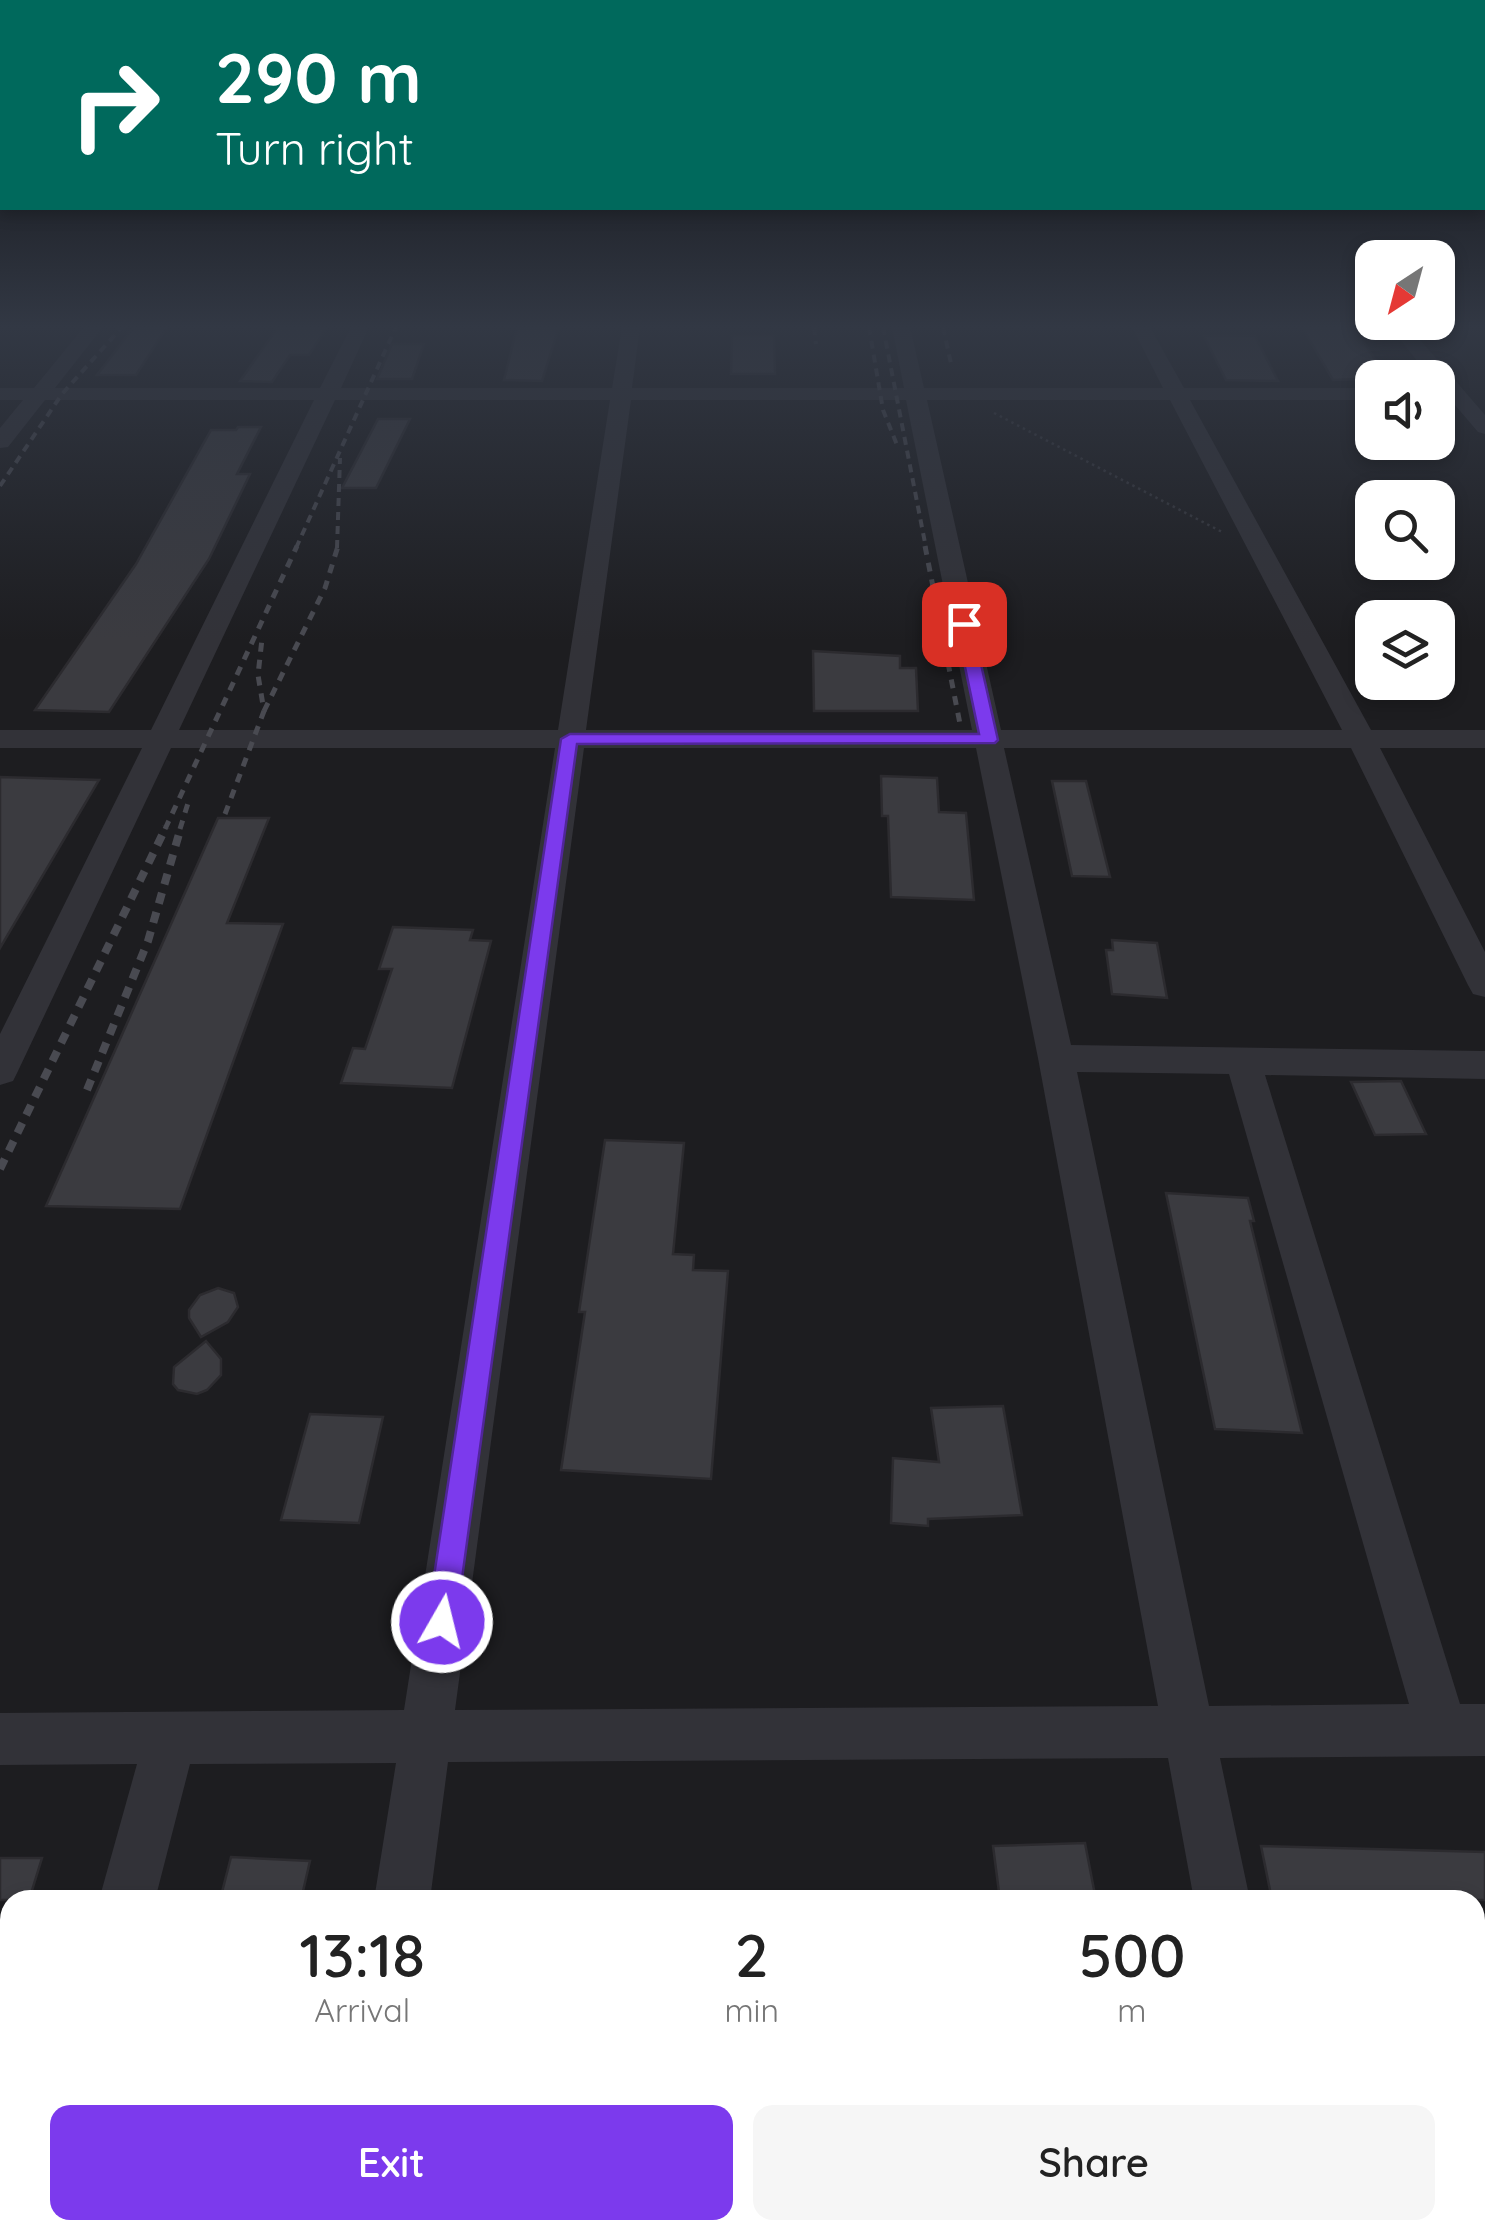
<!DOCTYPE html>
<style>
:root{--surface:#fff;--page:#f6f6f6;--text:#222;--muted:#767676;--accent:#7c3aed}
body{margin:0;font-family:Quicksand,sans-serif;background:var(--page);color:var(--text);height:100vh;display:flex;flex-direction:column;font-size:38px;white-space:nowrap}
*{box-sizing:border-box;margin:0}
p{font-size:32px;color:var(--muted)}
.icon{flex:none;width:55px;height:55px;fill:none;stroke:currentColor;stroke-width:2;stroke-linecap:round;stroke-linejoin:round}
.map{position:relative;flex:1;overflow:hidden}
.side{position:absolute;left:0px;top:1890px;width:1485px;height:350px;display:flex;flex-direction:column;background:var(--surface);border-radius:30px 30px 0 0;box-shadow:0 5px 15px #0003}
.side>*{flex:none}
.guide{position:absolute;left:0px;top:0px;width:1485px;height:210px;box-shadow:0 5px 15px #0003;background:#00695c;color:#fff;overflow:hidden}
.needle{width:65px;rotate:216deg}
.tools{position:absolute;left:1355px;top:240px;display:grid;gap:20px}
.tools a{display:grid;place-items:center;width:100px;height:100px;border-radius:20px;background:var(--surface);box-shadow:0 5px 15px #0003;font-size:50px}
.pin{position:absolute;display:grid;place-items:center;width:85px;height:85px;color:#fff;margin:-42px;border-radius:20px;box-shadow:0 5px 15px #0006}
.me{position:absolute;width:110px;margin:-55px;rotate:8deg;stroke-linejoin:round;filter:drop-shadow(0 0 8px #0008)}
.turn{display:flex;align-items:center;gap:35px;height:210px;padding:0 50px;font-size:45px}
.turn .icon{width:130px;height:130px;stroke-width:2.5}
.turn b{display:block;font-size:70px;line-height:85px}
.eta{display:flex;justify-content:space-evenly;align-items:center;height:170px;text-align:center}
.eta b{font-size:60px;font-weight:600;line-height:70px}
.cta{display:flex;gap:20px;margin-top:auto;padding:20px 50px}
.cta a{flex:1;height:115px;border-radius:20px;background:var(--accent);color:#fff;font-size:40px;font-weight:600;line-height:115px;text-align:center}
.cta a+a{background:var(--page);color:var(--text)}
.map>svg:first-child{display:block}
.built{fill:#1d1d20;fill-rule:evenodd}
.building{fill:#3b3b40;stroke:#2c2b2f;stroke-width:2.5}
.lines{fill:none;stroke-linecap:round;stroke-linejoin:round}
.path{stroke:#38393f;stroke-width:2.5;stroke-dasharray:2.5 4;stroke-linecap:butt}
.minor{fill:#323238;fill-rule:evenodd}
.rail-far2{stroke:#494a51;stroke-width:4;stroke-dasharray:8 6;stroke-linecap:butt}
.rail-far1{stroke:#494a51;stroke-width:5;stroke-dasharray:9 8;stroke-linecap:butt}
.rail{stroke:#494a51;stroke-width:8;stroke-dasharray:11 9;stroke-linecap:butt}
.route{fill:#7c3aed;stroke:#51269a;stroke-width:2.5}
</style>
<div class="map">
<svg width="1485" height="2240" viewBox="0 0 1485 2240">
<rect width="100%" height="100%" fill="#111113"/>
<path class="built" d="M 0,327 L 1485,327 L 1485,2240 L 0,2240 ZM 1372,378 L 1438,378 L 1438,442 L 1372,442 ZM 1372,498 L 1438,498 L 1438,562 L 1372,562 ZM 1372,618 L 1438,618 L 1438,682 L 1372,682 ZM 10,1900 L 1475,1900 L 1475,2230 L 10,2230 Z"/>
<g class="building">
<path d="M 134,327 L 167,327 L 136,375 L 97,375 Z"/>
<path d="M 278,327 L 327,327 L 309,355 L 290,355 L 272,382 L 240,381 Z"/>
<path d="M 517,327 L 559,327 L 542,381 L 504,380 Z"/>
<path d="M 1302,327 L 1354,327 L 1387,378 L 1333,380 Z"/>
<path d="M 732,335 L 774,335 L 775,374 L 731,374 Z"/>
<path d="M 1220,335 L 1255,336 L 1278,381 L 1226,380 L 1204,336 Z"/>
<path d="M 392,344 L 424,344 L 412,379 L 377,379 Z"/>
<path d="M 378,419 L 410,419 L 376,488 L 342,488 Z"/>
<path d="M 238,427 L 261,427 L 237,474 L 250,474 L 209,559 L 109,712 L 35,710 L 136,564 L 211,430 L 236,430 Z"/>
<path d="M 813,651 L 900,656 L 900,668 L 916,668 L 918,711 L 814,711 Z"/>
<path d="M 881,776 L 937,778 L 939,812 L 966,813 L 974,900 L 891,897 L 888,816 L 882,816 Z"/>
<path d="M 0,777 L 99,780 L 0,948 Z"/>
<path d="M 1052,781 L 1086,781 L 1110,877 L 1072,876 Z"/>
<path d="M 218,818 L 269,818 L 227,923 L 283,924 L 180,1209 L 46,1206 Z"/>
<path d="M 393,927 L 473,930 L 470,940 L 491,941 L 452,1088 L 341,1083 L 353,1048 L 365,1049 L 392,969 L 379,969 Z"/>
<path d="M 1112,940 L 1157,943 L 1167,998 L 1112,994 L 1106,950 L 1113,950 Z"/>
<path d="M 1401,1081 L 1426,1134 L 1375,1135 L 1351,1082 Z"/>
<path d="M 605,1140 L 684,1143 L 673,1254 L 694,1255 L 693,1270 L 728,1271 L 711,1479 L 561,1470 L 585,1312 L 579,1312 Z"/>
<path d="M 1166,1193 L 1248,1198 L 1254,1221 L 1250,1221 L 1302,1433 L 1215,1429 Z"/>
<path d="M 218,1288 L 234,1293 L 238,1307 L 228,1322 L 201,1337 L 189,1318 L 189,1310 L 200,1295 Z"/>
<path d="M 206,1341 L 221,1359 L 221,1375 L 207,1390 L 197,1394 L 178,1390 L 173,1384 L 174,1367 Z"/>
<path d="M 1003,1406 L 1022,1515 L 928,1519 L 928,1526 L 891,1523 L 893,1458 L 939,1462 L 931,1408 Z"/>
<path d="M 310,1414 L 383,1417 L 359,1523 L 281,1520 Z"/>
<path d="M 1085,1843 L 1096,1900 L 1000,1900 L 993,1846 Z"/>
<path d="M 1261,1846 L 1485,1852 L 1485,1900 L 1272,1900 Z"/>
<path d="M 231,1857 L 310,1861 L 301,1900 L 220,1900 Z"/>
<path d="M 0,1858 L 42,1858 L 29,1900 L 0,1900 Z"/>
</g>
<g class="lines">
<path class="path" d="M 994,413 L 1224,533"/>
<g class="minor">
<path d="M 84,327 L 103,327 L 55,388 L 320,388 L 351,327 L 369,327 L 341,388 L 612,388 L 622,327 L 640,327 L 632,388 L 904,388 L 892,327 L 910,327 L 924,388 L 1163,388 L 1132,327 L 1150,327 L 1184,388 L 1372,388 L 1372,400 L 1190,400 L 1371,730 L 1485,730 L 1485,748 L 1380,748 L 1485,952 L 1485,997 L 1473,994 L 1468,985 L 1351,748 L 1004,748 L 1071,1045 L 1485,1051 L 1485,1079 L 1265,1075 L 1460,1704 L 1485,1704 L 1485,1756 L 1220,1758 L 1250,1900 L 1194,1900 L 1168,1758 L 448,1762 L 430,1900 L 374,1900 L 396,1763 L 190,1764 L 155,1900 L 99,1900 L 137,1764 L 0,1765 L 0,1713 L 404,1710 L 555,748 L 171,748 L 18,1071 L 13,1081 L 0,1085 L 0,1034 L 142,748 L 0,748 L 0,730 L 151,730 L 314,400 L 45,400 L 8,447 L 0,448 L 0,428 L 23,400 L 0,400 L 0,388 L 34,388 ZM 335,400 L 610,400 L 558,730 L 179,730 ZM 631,400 L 906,400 L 972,730 L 586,730 ZM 927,400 L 1170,400 L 1342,730 L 1001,730 ZM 584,748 L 976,748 L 1038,1058 L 1158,1706 L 455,1710 ZM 1077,1072 L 1229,1074 L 1409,1704 L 1209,1706 Z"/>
<path d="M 1390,327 L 1409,327 L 1485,415 L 1485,434 L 1478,432 L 1438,385 L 1438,378 L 1431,378 Z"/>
<path d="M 10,2223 L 10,2230 L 71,2230 L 68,2240 L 4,2240 Z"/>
<path d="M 325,2230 L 389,2230 L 387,2240 L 323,2240 Z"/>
<path d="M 1252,2230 L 1316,2230 L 1318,2240 L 1254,2240 Z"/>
</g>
<g class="rail-far2">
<path d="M 814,327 L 816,344"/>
<path d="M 869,327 L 883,410 L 897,445"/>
<path d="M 883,327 L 926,548"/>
<path d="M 943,327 L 952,368"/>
<path d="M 0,486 L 62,394 L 122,327"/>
<path d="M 296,548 L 396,327"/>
<path d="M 337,548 L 340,458"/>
</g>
<g class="rail-far1">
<path d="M 925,546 L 961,729"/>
<path d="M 264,711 L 325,588 L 338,546"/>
<path d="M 225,814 L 264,711 L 258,675 L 262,639"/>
<path d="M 165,829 L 297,546"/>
<path d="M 180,829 L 188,803"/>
</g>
<g class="rail">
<path d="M 87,1090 L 148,941 L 181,827"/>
<path d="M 0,1169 L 166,827"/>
</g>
</g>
<linearGradient id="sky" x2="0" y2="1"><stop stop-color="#09090a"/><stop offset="0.51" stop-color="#323844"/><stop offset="1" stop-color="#323844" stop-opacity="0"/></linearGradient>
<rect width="1485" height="641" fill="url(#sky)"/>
<path class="route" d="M 964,619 L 972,624 L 998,740 L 995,743 L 577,744 L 456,1622 L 452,1633 L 442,1637 L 431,1633 L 427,1622 L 561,739 L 570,734 L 979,734 L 956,624 Z"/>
</svg>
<div class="tools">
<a><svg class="needle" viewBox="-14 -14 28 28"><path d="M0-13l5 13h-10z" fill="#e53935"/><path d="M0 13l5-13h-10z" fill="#767676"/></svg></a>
<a><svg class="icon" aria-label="sound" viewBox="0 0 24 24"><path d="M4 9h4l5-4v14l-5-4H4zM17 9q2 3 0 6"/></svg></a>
<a><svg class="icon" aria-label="search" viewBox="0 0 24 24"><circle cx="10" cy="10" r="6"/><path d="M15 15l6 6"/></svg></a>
<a><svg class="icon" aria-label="layers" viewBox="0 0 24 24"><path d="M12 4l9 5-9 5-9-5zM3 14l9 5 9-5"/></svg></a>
</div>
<div class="pin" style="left:964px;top:624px;background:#d93025"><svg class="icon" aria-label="arrive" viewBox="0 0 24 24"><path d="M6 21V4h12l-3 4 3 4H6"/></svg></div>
<svg class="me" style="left:442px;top:1622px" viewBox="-20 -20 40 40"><circle r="17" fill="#7c3aed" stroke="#fff" stroke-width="3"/><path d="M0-11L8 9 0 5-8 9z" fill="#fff"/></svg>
<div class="guide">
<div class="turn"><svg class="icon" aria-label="right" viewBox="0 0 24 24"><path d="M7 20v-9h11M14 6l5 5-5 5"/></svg><div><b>290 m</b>Turn right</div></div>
</div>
<section class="side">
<div class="eta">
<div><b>13:18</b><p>Arrival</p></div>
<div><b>2</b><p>min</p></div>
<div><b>500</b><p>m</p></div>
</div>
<div class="cta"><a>Exit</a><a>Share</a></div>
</section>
</div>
